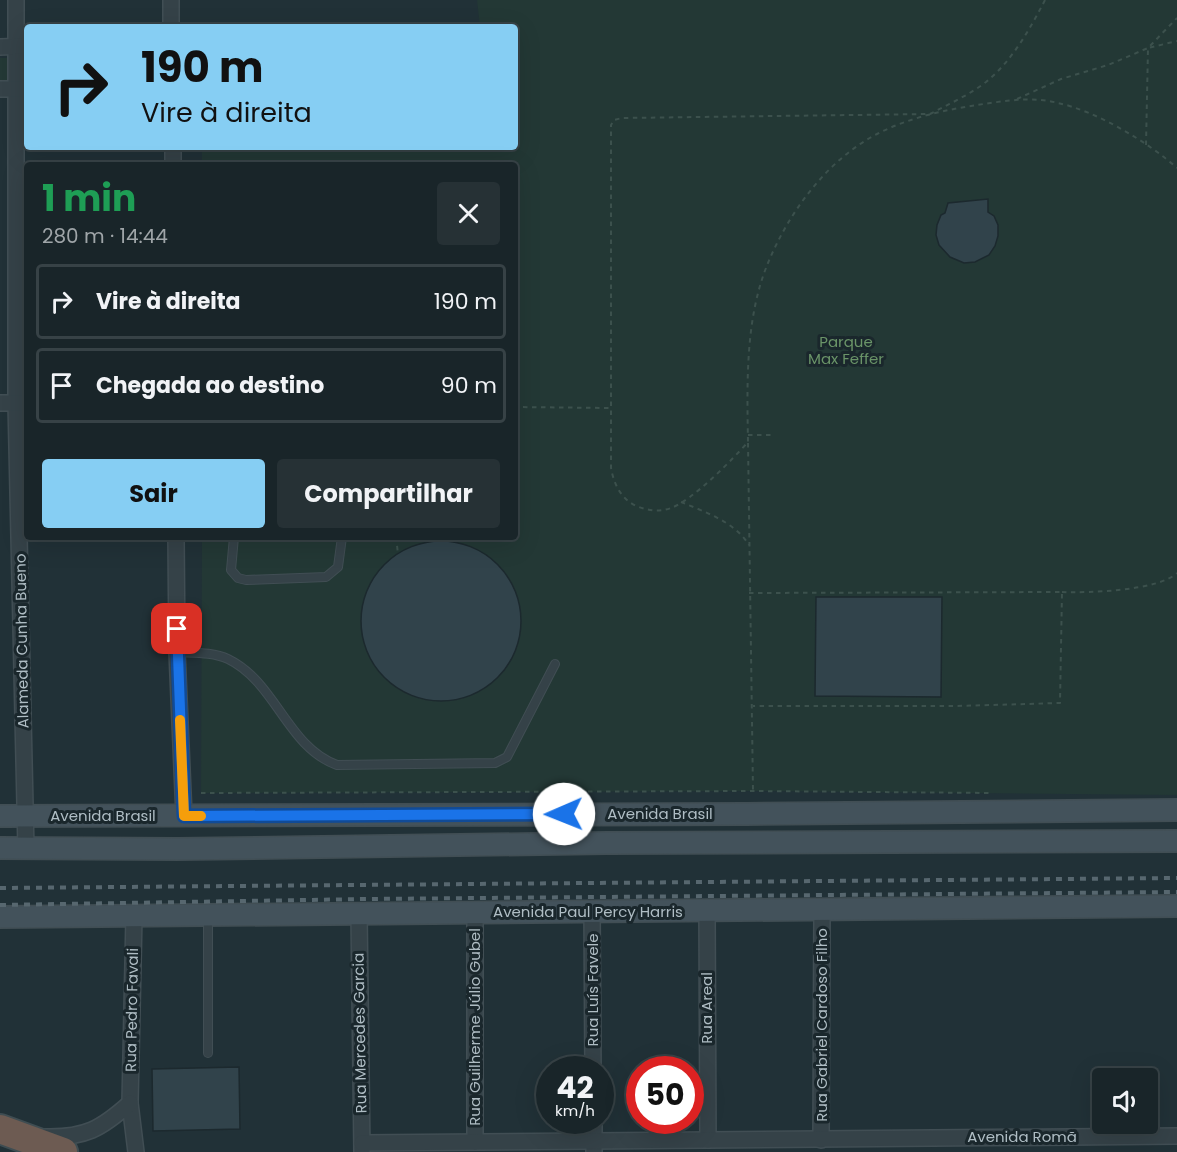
<!DOCTYPE html>
<html lang="pt">
<meta charset="utf-8">
<style>
:root{--surface:#192529;--page:#263135;--text:#f1f3f6;--muted:#9fa5a8;--line:#374246;--accent:#86cef3}
body{margin:0;font-family:Poppins,sans-serif;background:var(--page);color:var(--text);height:100vh;display:flex;flex-direction:column;font-size:22px;white-space:nowrap}
*{box-sizing:border-box;margin:0}
p{font-size:20px;color:var(--muted)}
.icon{flex:none;width:33px;height:33px;fill:none;stroke:currentColor;stroke-width:2;stroke-linecap:round;stroke-linejoin:round}
.map{position:relative;flex:1;overflow:hidden}
.side{position:absolute;left:24px;top:162px;width:494px;height:378px;display:flex;flex-direction:column;background:var(--surface);border-radius:6px;box-shadow:0 6px 24px #0002,0 0 0 2px var(--line)}
.side>*{flex:none}
.banner{position:absolute;left:24px;top:24px;width:494px;height:126px;border-radius:6px;box-shadow:0 6px 24px #0002,0 0 0 2px var(--line);background:#86cef3;color:#111;overflow:hidden}
.tools{position:absolute;left:1092px;top:1068px;display:grid;gap:12px}
.tools a{display:grid;place-items:center;width:66px;height:66px;border-radius:6px;background:var(--surface);box-shadow:0 6px 24px #0002,0 0 0 2px var(--line);font-size:30px}
.speed{position:absolute;left:536px;top:1056px;display:flex;gap:12px;font-size:30px;font-weight:700;text-align:center}
.speed>*{display:grid;place-content:center;width:78px;height:78px;border-radius:50%;background:var(--surface);box-shadow:0 6px 24px #0002,0 0 0 2px var(--line);line-height:1}
.speed small{font-size:15px;font-weight:400}
.speed .limit{border:9px solid #d22;background:#fff;color:#111}
.pin{position:absolute;display:grid;place-items:center;width:51px;height:51px;color:#fff;margin:-26px;border-radius:12px;box-shadow:0 3px 9px #0006}
.me{position:absolute;width:66px;margin:-33px;rotate:269deg;stroke-linejoin:round;filter:drop-shadow(0 0 4px #0008)}
.turn{display:flex;align-items:center;gap:21px;height:126px;padding:0 18px;font-size:27px}
.turn .icon{width:78px;height:78px;stroke-width:2.5}
.turn b{display:block;font-size:42px;line-height:51px}
.round{display:grid;place-items:center;flex:none;width:63px;height:63px;border-radius:6px;background:var(--page)}
.overview{display:flex;align-items:center;justify-content:space-between;height:102px;padding:0 18px}
h1{font-size:36px;font-weight:700;line-height:45px;color:#1e9e55}
.primary-button{display:flex;gap:12px;margin-top:auto;padding:12px 18px}
.primary-button a{flex:1;height:69px;border-radius:6px;background:var(--accent);color:#111;font-size:24px;font-weight:700;line-height:69px;text-align:center}
.primary-button a+a{background:var(--page);color:var(--text)}
ul{padding:0;list-style:none}
li{display:flex;align-items:center;gap:18px;height:75px;margin:0 12px 9px;padding:0 6px;border:3px solid var(--line);border-radius:6px}
li div{flex:1}
li b{display:block;font-size:22px}
li em{font-style:normal}
.map>svg:first-child{display:block}
.green{fill:#233835}
.building{fill:#31434b;stroke:#1c292e;stroke-width:1.5}
.lines{fill:none;stroke-linecap:round;stroke-linejoin:round}
.lane-casing{stroke:#414e54;stroke-width:10}
.street-casing{stroke:#414e54;stroke-width:18}
.secondary-casing{stroke:#414e54;stroke-width:24}
.highway-casing{stroke:#3f4d52;stroke-width:32}
.path{stroke:#3c514d;stroke-width:2;stroke-dasharray:4.5 4.5;stroke-linecap:butt}
.lane{stroke:#354248;stroke-width:8}
.street{stroke:#354248;stroke-width:15}
.secondary{stroke:#43525b;stroke-width:21}
.highway{stroke:#6d5b52;stroke-width:28}
.rail{stroke:#57676f;stroke-width:4;stroke-dasharray:6 6;stroke-linecap:butt}
.route-casing{stroke:#114b97;stroke-width:15}
.route{stroke:#1a73e8;stroke-width:10}
.slow{stroke:#f59e0b;stroke-width:10}
.labels{text-anchor:middle;stroke-width:6;stroke-linejoin:round;paint-order:stroke}
.park-label{font-size:15px;fill:#6a9468;stroke:#1a272c}
.street-label{font-size:15px;fill:#afbdc4;stroke:#1a272c}
</style>
<div class="map">
<svg width="1177" height="1152" viewBox="0 0 1177 1152">
<rect width="100%" height="100%" fill="#213137"/>
<g class="green">
<path d="M 477,0 L 1177,0 L 1177,795 L 753,791 L 201,793 L 202,537 L 514,537 L 514,165 L 202,165 L 202,147 L 514,147 L 514,27 L 480,27 Z"/>
<rect x="0" y="58" width="10" height="22"/>
</g>
<g class="building">
<path d="M 988,199 L 988,212 L 994,216 L 998,225 L 998,236 L 995,246 L 989,255 L 975,262 L 964,263 L 950,257 L 939,245 L 936,235 L 937,225 L 941,215 L 945,213 L 948,203 Z"/>
<circle cx="441" cy="621" r="80"/>
<path d="M 816,597 L 942,597 L 941,697 L 815,696 Z"/>
<path d="M 239,1067 L 240,1129 L 153,1131 L 152,1069 Z"/>
</g>
<g class="lines">
<defs>
<g id="lane">
<path d="M 234,537 L 231,570 L 238,578 L 246,580 L 326,577 L 338,567 L 342,537"/>
<path d="M 177,652 C 193,653 213,652 228,659 C 276,682 287,747 337,765 L 495,763 L 507,757 L 555,664"/>
<path d="M 208,1053 L 208,917"/>
</g>
<g id="street">
<path d="M 16,0 L 16,403 L 26,850"/>
<path d="M 171,0 L 171,27"/>
<path d="M 0,47 L 27,46"/>
<path d="M 0,89 L 27,89"/>
<path d="M 173,147 L 173,165"/>
<path d="M 0,403 L 27,403"/>
<path d="M 176,537 L 177,652 L 184,816"/>
<path d="M 592,911 L 593,1070"/>
<path d="M 707,911 L 708,1140"/>
<path d="M 475,912 L 475,1142"/>
<path d="M 359,914 L 362,1152"/>
<path d="M 134,916 L 130,1103 L 136,1152"/>
<path d="M 594,1120 L 594,1152"/>
<path d="M 45,1137 C 85,1138 101,1129 130,1103"/>
<path d="M 821,1140 L 822,910"/>
<path d="M 362,1143 L 1177,1136"/>
</g>
<g id="secondary">
<path d="M 0,816 L 746,814 L 1177,810"/>
<path d="M 0,848 L 177,849 L 607,843 L 1177,841"/>
<path d="M 0,917 L 1177,906"/>
</g>
<path id="highway" d="M 0,1129 L 63,1152"/>
</defs>
<use href="#lane" class="lane-casing"/>
<use href="#street" class="street-casing"/>
<use href="#secondary" class="secondary-casing"/>
<use href="#highway" class="highway-casing"/>
<g class="path">
<path d="M 1045,0 C 1030,29 1012,61 986,82 C 969,95 949,104 930,114 L 622,118 L 614,120 L 611,125 L 611,468 C 614,485 622,501 639,507 C 650,511 660,512 671,508 C 693,500 732,460 748,442 C 747,384 745,318 768,263 C 789,212 827,160 877,134 C 908,118 944,110 977,105 C 1004,101 1032,96 1058,103 C 1096,111 1148,142 1177,168"/>
<path d="M 1017,99 L 1061,79 L 1108,65 L 1148,48 L 1177,18"/>
<path d="M 1146,145 L 1148,48 L 1177,41"/>
<path d="M 514,407 L 611,408"/>
<path d="M 748,435 L 772,435"/>
<path d="M 748,443 L 753,791"/>
<path d="M 681,502 C 705,512 735,522 749,545"/>
<path d="M 396,537 L 398,554"/>
<path d="M 1062,592 C 1088,593 1158,591 1177,573"/>
<path d="M 749,593 L 1062,592 L 1060,703 L 957,706 L 753,706"/>
<path d="M 201,793 L 753,791 L 991,793"/>
</g>
<use href="#lane" class="lane"/>
<use href="#street" class="street"/>
<use href="#secondary" class="secondary"/>
<use href="#highway" class="highway"/>
<g class="rail">
<path d="M 0,888 L 1177,878"/>
<path d="M 0,905 L 366,899 L 1177,892"/>
</g>
</g>
<g class="lines">
<defs>
<path id="route" d="M 177,629 L 184,816 L 564,814"/>
</defs>
<use href="#route" class="route-casing"/>
<use href="#route" class="route"/>
<path class="slow" d="M 180,720 L 184,816 L 201,816"/>
</g>
<g class="labels">
<g class="park-label">
<text x="846" y="347">Parque<tspan x="846" dy="17">Max Feffer</tspan></text>
</g>
<g class="street-label">
<text transform="translate(22 641) rotate(-91)" y="5">Alameda Cunha Bueno</text>
<text x="660" y="819">Avenida Brasil</text>
<text x="103" y="821">Avenida Brasil</text>
<text x="588" y="917">Avenida Paul Percy Harris</text>
<text transform="translate(593 990) rotate(-90)" y="5">Rua Luís Favele</text>
<text transform="translate(707 1008) rotate(-90)" y="5">Rua Areal</text>
<text transform="translate(132 1010) rotate(-89)" y="5">Rua Pedro Favali</text>
<text transform="translate(822 1025) rotate(-90)" y="5">Rua Gabriel Cardoso Filho</text>
<text transform="translate(475 1027) rotate(-90)" y="5">Rua Guilherme Júlio Gubel</text>
<text transform="translate(360 1033) rotate(-91)" y="5">Rua Mercedes Garcia</text>
<text x="1022" y="1142">Avenida Romã</text>
</g>
</g>
</svg>
<div class="tools">
<a><svg class="icon" aria-label="sound" viewBox="0 0 24 24"><path d="M4 9h4l5-4v14l-5-4H4zM17 9q2 3 0 6"/></svg></a>
</div>
<div class="speed"><div>42<small>km/h</small></div><div class="limit">50</div></div>
<div class="pin" style="left:177px;top:629px;background:#d93025"><svg class="icon" aria-label="arrive" viewBox="0 0 24 24"><path d="M6 21V4h12l-3 4 3 4H6"/></svg></div>
<svg class="me" style="left:564px;top:814px" viewBox="-20 -20 40 40"><circle r="19" fill="#fff"/><path d="M0-13L10 11 0 6-10 11z" fill="#1a73e8"/></svg>
<div class="banner">
<div class="turn"><svg class="icon" aria-label="right" viewBox="0 0 24 24"><path d="M7 20v-9h11M14 6l5 5-5 5"/></svg><div><b>190 m</b>Vire à direita</div></div>
</div>
<section class="side">
<div class="overview"><div><h1>1 min</h1><p>280 m · 14:44</p></div><a class="round"><svg class="icon" aria-label="close" viewBox="0 0 24 24"><path d="M6 6l12 12M18 6L6 18"/></svg></a></div>
<ul>
<li><svg class="icon" aria-label="right" viewBox="0 0 24 24"><path d="M7 20v-9h11M14 6l5 5-5 5"/></svg><div><b>Vire à direita</b></div><em>190 m</em></li>
<li><svg class="icon" aria-label="arrive" viewBox="0 0 24 24"><path d="M6 21V4h12l-3 4 3 4H6"/></svg><div><b>Chegada ao destino</b></div><em>90 m</em></li>
</ul>
<div class="primary-button"><a>Sair</a><a>Compartilhar</a></div>
</section>
</div>
